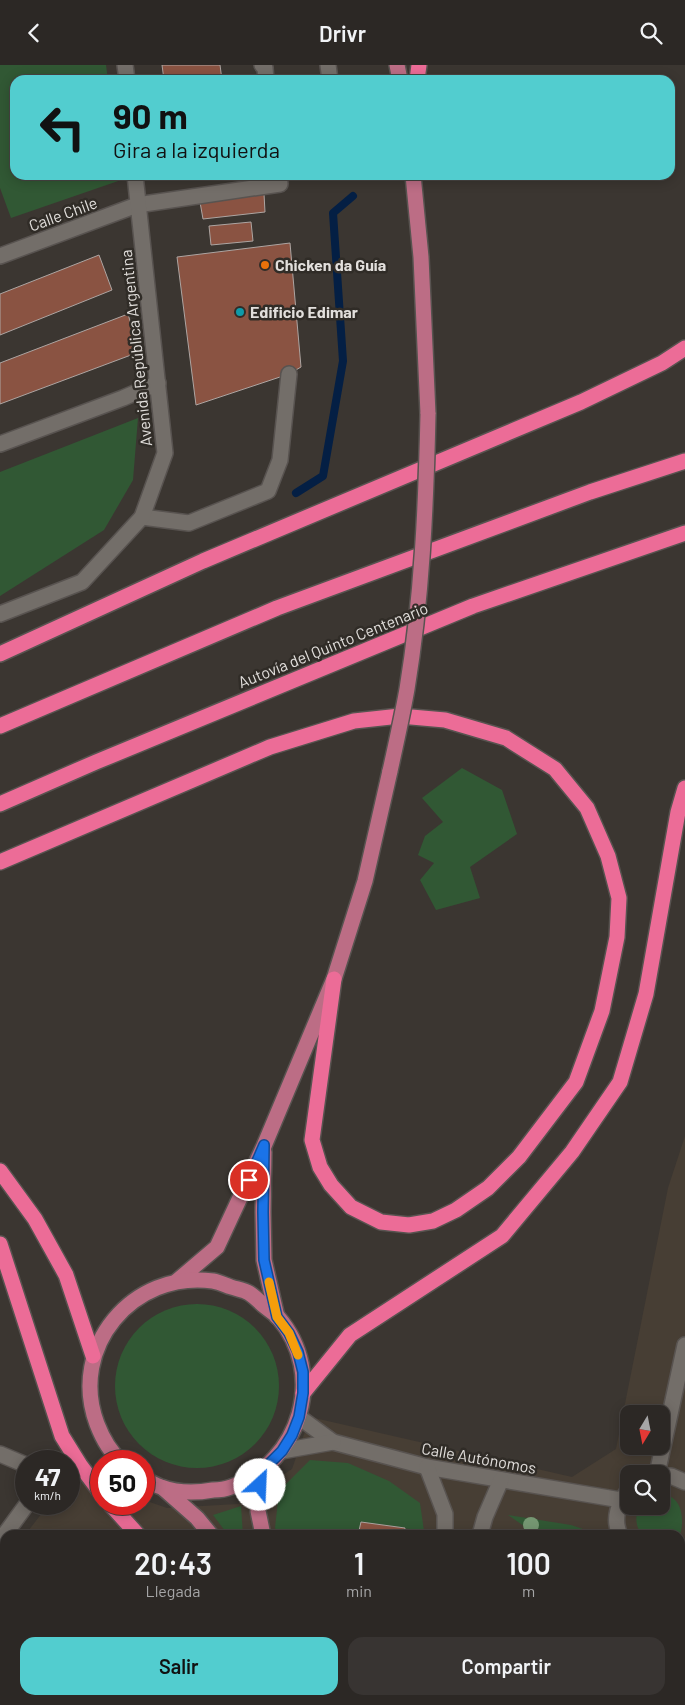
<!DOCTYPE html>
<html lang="es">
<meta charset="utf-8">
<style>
:root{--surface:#2c2825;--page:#383432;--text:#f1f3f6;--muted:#a6a6a7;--line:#484442;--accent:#52cdcf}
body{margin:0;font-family:Barlow,sans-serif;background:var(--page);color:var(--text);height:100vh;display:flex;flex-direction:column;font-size:19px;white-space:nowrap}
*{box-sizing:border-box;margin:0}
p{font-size:16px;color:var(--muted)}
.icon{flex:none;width:28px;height:28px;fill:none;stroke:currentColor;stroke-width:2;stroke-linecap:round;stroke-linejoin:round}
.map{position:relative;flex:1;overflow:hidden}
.drawer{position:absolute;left:0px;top:1465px;width:685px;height:175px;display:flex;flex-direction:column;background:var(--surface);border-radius:15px 15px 0 0;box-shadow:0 2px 12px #0003,0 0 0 1px var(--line)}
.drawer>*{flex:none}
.guide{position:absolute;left:10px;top:10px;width:665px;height:105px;border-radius:15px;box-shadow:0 2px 12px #0003,0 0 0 1px var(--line);background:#52cdcf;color:#111;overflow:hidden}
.needle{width:32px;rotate:190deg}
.tools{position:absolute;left:620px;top:1340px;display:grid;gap:10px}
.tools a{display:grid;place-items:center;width:50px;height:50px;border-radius:10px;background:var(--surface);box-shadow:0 2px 12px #0003,0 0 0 1px var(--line);font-size:25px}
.speed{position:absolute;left:15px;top:1385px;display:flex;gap:10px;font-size:25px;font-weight:700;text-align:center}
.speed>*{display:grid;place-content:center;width:65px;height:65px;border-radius:50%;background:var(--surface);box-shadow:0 2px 12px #0003,0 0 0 1px var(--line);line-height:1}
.speed small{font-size:12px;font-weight:400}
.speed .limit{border:8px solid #d22;background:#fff;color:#111}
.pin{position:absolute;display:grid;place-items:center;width:42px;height:42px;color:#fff;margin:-21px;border:2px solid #fff;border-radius:50%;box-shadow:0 1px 5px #0007}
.me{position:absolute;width:55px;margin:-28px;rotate:25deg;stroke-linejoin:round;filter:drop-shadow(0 0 4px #0008)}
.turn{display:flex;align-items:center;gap:18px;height:105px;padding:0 20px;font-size:22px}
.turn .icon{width:65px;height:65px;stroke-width:2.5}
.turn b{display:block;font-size:35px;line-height:42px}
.eta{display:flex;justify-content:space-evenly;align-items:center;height:85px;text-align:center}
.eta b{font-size:30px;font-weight:600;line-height:35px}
.cta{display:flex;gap:10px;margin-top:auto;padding:10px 20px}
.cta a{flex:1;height:58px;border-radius:15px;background:var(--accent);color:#111;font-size:20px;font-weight:600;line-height:58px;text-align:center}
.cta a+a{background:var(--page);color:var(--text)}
header{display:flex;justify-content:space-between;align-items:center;height:65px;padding:0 20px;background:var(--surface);font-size:22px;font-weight:600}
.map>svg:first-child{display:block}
.built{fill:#473e34;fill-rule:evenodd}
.green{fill:#315834}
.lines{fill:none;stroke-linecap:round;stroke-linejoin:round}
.stream{stroke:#041f44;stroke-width:8}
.building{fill:#8a5342;stroke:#ada5a2}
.minor-casing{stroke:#585350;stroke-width:18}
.major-casing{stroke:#585350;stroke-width:18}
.highway-casing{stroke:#585350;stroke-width:18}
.minor{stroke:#736e69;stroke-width:15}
.major{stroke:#bc6d85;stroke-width:15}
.highway{stroke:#ec6c97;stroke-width:15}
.major-bridge-casing{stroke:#585350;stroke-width:18;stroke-linecap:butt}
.major-bridge{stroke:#bc6d85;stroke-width:15}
.tree{fill:#759772}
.route-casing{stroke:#114b97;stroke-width:12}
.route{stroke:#1a73e8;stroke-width:9}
.slow{stroke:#f59e0b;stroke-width:9}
.food-dot{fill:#e8710a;stroke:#302c27;stroke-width:2}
.culture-dot{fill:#0f9aa8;stroke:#302c27;stroke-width:2}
.labels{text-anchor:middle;stroke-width:5;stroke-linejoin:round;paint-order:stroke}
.street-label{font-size:16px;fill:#e2dfdc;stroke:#302c27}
.poi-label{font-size:16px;font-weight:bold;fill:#e2dfdc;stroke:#302c27;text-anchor:start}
</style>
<header><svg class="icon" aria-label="back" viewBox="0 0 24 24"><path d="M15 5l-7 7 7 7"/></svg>Drivr<svg class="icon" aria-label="search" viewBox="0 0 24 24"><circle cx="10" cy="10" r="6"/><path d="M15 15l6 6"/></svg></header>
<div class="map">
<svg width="685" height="1640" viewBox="0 0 685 1640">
<rect width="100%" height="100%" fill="#3b3631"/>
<path class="built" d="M 685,1071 L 685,1640 L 0,1640 L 0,1501 L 5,1495 L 5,1635 L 680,1635 L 680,1470 L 25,1470 L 49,1439 L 69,1439 L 69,1414 L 71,1412 L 101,1422 L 101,1439 L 144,1439 L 144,1435 L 167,1443 L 238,1439 L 292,1404 L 310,1352 L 572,1412 L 616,1384 L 668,1123 ZM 629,1349 L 661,1349 L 661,1381 L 629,1381 ZM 629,1409 L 661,1409 L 661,1441 L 629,1441 Z"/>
<g class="green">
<path d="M 0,0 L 106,0 L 108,15 L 15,15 L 15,110 L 123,110 L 124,114 L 11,153 L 0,123 Z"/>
<path d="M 138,353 L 133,415 L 104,465 L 0,531 L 0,407 Z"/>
<path d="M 462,703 L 502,725 L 517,769 L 470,802 L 480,833 L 436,845 L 420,815 L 434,798 L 418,790 L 425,771 L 443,757 L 422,733 Z"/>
<circle cx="197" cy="1321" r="82"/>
<path d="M 310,1395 L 348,1398 L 389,1416 L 420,1438 L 424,1466 L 361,1457 L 358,1470 L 280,1470 L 275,1463 L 279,1426 Z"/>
<path d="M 661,1429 C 682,1430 685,1454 680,1470 L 642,1470 C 635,1461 635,1451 639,1441 L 661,1441 Z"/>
<path d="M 241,1441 L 243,1470 L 228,1470 L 213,1450 Z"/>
<path d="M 508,1450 L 571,1460 L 589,1466 L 590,1470 L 537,1470 Z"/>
</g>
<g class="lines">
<path class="stream" d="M 296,428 L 323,411 L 343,296 L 333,148 L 353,131"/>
</g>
<g class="building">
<path d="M 162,0 L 220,0 L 222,15 L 164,15 Z"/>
<path d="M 264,129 L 265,147 L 203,154 L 200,137 Z"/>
<path d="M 251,157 L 253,176 L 211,180 L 209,161 Z"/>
<path d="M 290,178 L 301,302 L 289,309 L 196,340 L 177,192 Z"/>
<path d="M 99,190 L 112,225 L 0,270 L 0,229 Z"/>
<path d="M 128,249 L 139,287 L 0,339 L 0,298 Z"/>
<path d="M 361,1457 L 405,1463 L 404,1470 L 358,1470 Z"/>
<path d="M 466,1635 L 539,1635 L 540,1640 L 468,1640 Z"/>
</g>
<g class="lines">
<defs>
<g id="minor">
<path d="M 125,0 L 127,15"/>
<path d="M 262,0 L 265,3 L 266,15"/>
<path d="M 328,0 L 330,15"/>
<path d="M 0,191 L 137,140 L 280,119 L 279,110"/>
<path d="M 0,379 L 123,333 L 158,318"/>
<path d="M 142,452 L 189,458 L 268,426 L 280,395 L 289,309"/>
<path d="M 0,549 L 82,517 L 142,452 L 165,388 L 135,110"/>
<path d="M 299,1352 L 333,1377 L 427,1402 L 621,1435"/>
<path d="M 282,1386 L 333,1377"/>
<path d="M 0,1389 L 26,1400"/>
<path d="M 427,1402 L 445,1449 L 445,1470"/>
<path d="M 657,1409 L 685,1280"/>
<path d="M 661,1411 L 671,1411 L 685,1417"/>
<path d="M 480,1470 L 485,1452 L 501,1415"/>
<path d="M 620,1470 C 612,1453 619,1438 629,1424"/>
<path d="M 0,1476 L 27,1439"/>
<path d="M 680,1495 L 685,1492"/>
<path d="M 137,1635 L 139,1640"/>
<path d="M 344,1635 L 346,1640"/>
<path d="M 406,1635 L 407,1640"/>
<path d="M 558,1635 L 559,1640"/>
<path d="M 634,1640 L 635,1635"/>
</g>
<g id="major">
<path d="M 397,0 L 400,15"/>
<path d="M 413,110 L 421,192 L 428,349"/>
<path d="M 264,1087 L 263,1147 L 264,1195 L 277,1252"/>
<path d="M 177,1216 L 217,1182 L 264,1081 L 334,914 L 365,816 L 390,706"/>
<path d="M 121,1396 C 110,1387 102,1372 97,1359 C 68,1282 133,1205 213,1216 C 219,1217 225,1220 231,1222 C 237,1224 244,1225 249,1228 C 254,1231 259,1236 263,1240 C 268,1244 274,1248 278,1252 C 327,1309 301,1397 231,1422 C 226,1424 219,1425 213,1425 C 196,1428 177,1428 161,1422 C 155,1420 149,1416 144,1414"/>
<path d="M 262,1406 L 258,1446 L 263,1470"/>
<path d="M 163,1423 L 197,1453 L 211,1470"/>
<path d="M 272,1635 L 273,1640"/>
<path d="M 308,1635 L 309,1640"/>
</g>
<g id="highway">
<path d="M 417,15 L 419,0"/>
<path d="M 0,589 L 203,496 L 581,337 L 662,298 L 685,283"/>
<path d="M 0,661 L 277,543 L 590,427 L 685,396"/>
<path d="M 0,739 L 96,697 L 473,541 L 685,468"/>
<path d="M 0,797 L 270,682 L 354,656 L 400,651 L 445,655 L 506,673 L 555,704 L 587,743 L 608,791 L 619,833 L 617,872 L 602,946 L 576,1017 L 519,1092 L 488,1123 L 456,1145 L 433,1156 L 409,1160 L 381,1157 L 351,1142 L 331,1120 L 320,1102 L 312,1075 L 334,914"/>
<path d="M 0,1106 L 35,1154 L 66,1210 L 93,1291"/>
<path d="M 0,1179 L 62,1371 L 80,1400 L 101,1428"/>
<path d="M 303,1328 L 350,1270 L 502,1171 L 572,1087 L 620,1017 L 646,929 L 678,747 L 685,723"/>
<path d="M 110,1439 L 138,1470"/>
<path d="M 250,1635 L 253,1640"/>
</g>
</defs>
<use href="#minor" class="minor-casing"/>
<use href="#major" class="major-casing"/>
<use href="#highway" class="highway-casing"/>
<use href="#minor" class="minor"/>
<use href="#major" class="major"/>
<use href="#highway" class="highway"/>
<defs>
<path id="major-bridge" d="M 390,706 C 396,679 402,652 407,624 C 422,533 426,441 428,349"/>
</defs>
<use href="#major-bridge" class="major-bridge-casing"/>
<use href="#major-bridge" class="major-bridge"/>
</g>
<circle class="tree" cx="531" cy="1460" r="8"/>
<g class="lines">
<defs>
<path id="route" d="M 249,1115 L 264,1080 L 263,1147 L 264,1195 L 277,1252 L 289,1268 L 298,1287 L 303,1307 L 303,1328 L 299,1352 L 292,1370 L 282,1386 L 262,1406 L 260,1420"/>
</defs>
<use href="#route" class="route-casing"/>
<use href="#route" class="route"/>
<path class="slow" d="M 269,1217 L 277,1252 L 289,1268 L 298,1290"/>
</g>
<circle class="food-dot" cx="265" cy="200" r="5"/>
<circle class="culture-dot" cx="240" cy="247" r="5"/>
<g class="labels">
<g class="street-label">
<text transform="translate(63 149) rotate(-20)" y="6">Calle Chile</text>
<text transform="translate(136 283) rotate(-96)" y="6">Avenida República Argentina</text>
<text transform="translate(333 580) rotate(-22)" y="6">Autovía del Quinto Centenario</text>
<text transform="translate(479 1393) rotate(10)" y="6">Calle Autónomos</text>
</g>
<g class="poi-label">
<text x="275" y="206">Chicken da Guía</text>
<text x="250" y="253">Edificio Edimar</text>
</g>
</g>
</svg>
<div class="tools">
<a><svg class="needle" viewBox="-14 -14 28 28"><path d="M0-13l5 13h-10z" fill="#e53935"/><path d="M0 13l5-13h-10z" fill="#a6a6a7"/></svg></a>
<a><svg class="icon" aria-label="search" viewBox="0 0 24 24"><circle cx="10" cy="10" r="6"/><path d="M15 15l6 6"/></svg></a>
</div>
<div class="speed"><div>47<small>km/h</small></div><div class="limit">50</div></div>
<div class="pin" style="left:249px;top:1115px;background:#d93025"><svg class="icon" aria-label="arrive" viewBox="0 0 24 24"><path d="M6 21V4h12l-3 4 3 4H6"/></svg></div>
<svg class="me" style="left:260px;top:1420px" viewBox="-20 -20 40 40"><circle r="19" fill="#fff"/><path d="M0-13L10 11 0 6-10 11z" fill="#1a73e8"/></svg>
<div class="guide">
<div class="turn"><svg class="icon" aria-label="left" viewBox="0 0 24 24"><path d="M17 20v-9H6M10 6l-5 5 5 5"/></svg><div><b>90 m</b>Gira a la izquierda</div></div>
</div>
<section class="drawer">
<div class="eta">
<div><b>20:43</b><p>Llegada</p></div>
<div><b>1</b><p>min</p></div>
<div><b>100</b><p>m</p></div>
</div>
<div class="cta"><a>Salir</a><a>Compartir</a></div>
</section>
</div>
